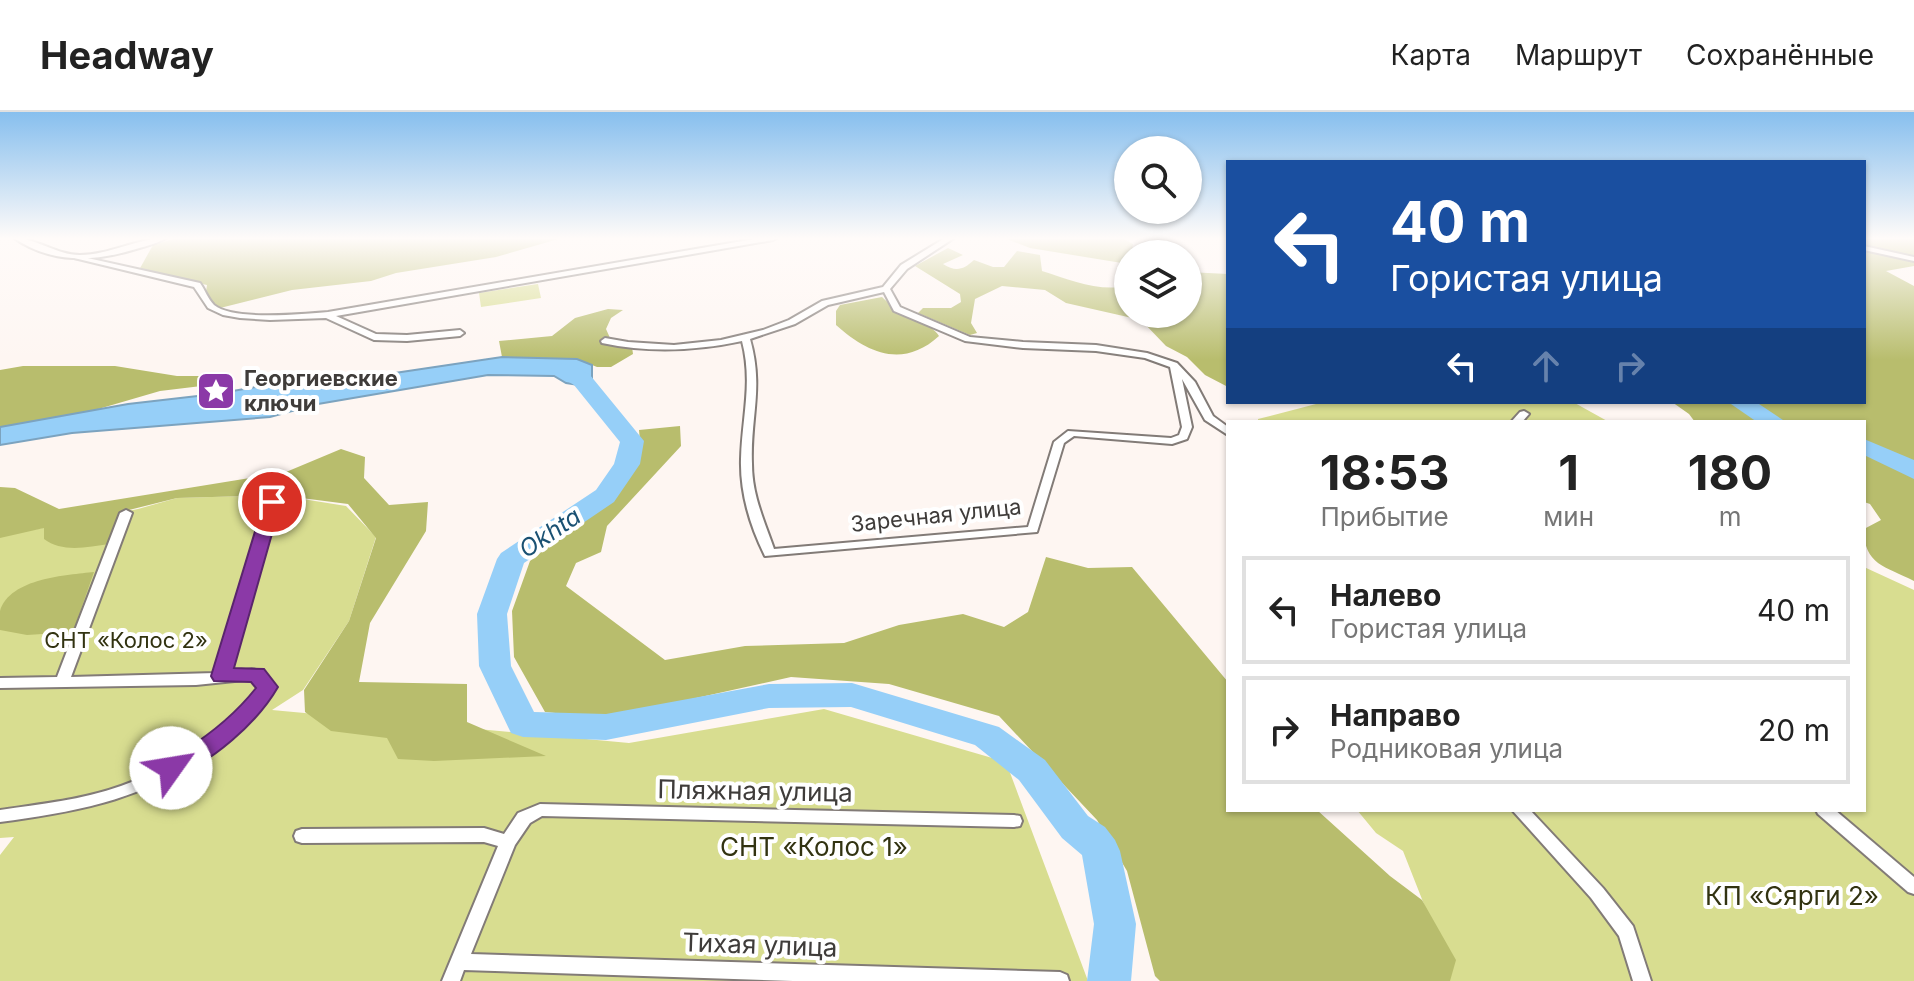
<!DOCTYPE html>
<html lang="ru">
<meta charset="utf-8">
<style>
:root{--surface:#fff;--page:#f6f6f6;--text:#222;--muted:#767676;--line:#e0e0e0}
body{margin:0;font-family:Inter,sans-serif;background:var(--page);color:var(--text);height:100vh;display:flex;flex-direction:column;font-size:30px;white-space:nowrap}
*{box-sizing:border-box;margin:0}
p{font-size:26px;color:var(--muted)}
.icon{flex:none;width:44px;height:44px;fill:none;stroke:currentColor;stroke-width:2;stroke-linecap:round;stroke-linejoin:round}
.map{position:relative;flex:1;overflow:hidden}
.drawer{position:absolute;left:1226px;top:308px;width:640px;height:392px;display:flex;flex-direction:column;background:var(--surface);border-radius:0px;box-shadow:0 2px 6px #0004}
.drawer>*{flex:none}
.top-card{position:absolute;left:1226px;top:48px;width:640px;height:244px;border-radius:0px;box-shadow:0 2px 6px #0004;background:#1a4fa0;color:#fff;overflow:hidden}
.tools{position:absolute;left:1114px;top:24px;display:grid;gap:16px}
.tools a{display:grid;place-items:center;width:88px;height:88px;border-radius:50%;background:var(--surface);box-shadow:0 2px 6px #0004;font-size:40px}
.pin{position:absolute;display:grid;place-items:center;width:68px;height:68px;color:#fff;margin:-34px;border:4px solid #fff;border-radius:50%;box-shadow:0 2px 8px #0007}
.me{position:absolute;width:88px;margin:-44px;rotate:58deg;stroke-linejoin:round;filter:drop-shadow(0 0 6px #0008)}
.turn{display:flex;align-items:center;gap:28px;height:168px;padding:0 32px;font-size:36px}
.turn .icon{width:104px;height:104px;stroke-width:2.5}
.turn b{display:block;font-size:56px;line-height:68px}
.lanes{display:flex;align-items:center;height:76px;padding:0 32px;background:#0003;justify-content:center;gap:40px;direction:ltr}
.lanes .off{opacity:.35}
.eta{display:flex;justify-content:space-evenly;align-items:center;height:136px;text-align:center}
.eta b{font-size:48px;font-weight:700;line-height:56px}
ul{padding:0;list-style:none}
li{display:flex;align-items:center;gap:24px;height:108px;margin:0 16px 12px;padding:0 16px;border:4px solid var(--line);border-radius:0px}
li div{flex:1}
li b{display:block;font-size:30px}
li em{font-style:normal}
header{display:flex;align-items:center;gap:48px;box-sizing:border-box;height:112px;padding:0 40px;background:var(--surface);border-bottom:2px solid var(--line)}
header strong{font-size:38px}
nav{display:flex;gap:44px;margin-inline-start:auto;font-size:28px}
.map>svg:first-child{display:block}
.green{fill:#d8dd90}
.forest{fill:#b8bd6d}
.water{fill:#96cff8;stroke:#7ca3bf;stroke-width:2}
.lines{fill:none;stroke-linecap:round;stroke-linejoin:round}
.river{fill:#96cff8;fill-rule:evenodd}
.minor-casing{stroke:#827b77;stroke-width:4}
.tertiary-casing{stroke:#827b77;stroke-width:4}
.minor{fill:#fff;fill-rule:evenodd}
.tertiary{fill:#fff;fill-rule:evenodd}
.route{fill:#8b39a7;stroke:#5a256d;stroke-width:2}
.labels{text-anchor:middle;stroke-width:8;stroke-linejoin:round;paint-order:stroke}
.poi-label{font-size:22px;font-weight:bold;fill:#3f3c3a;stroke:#fff;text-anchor:start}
.street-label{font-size:22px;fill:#3f3c3a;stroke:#fff}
.park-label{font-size:22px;fill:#323311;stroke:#fff}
.water-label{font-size:24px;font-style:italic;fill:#1a5173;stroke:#fff}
.near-street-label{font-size:26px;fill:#3f3c3a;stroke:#fff}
.near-park-label{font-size:26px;fill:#323311;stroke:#fff}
</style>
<header>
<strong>Headway</strong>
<nav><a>Карта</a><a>Маршрут</a><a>Сохранённые</a></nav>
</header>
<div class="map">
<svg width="1914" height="869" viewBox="0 0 1914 869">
<rect width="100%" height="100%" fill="#fef6f2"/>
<g class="green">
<path d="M 538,172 L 541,186 L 481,195 L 479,181 Z"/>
<path d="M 1308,290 L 1573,290 L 1609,310 L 1258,310 L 1258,307 L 1316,292 Z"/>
<path d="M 278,383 L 346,394 L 376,425 L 349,509 L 303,578 L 272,598 L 629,631 L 824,597 L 1006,650 L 1088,869 L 0,869 L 0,743 L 14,725 L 0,726 L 0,414 L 17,421 L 138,397 L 177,386 Z"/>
<path d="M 1864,455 L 1914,478 L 1914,869 L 1440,869 L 1429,805 L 1403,739 L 1376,721 L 1357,698 L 1864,698 Z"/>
</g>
<g class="forest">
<path d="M 177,126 L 562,126 L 496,145 L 396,161 L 371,169 L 292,178 L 220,196 L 205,186 L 207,173 L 139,158 L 153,133 Z"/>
<path d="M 1004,126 L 1122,126 L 1133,132 L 1132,138 L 1166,142 L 1128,142 L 1128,152 L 1030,136 Z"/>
<path d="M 1864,126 L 1914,126 L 1914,146 L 1864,134 Z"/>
<path d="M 948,136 L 963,143 L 943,152 C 956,160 963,158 974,148 L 993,155 L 1004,155 L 1017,139 L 1040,143 L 1042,159 C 1071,168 1097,180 1128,174 L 1128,202 L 1188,202 L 1188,160 L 1228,162 L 1228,275 L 1205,263 L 1187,245 L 1166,234 L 1141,208 L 1066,191 L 1045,178 L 1002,174 L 975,187 L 971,211 L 977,221 L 970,223 L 918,201 L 923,196 L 951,196 L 961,190 L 960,182 L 915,154 Z"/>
<path d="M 1864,138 L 1914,149 L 1914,154 L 1886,159 L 1914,174 L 1914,469 C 1885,454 1864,453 1864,417 L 1881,408 L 1870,392 L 1864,390 L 1864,310 L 1695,310 L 1689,302 L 1672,290 L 1864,290 Z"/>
<path d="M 882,185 C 898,202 932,211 939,224 C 903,257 867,241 836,213 L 836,199 L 840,193 Z"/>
<path d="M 608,197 L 623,198 L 611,206 L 606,217 L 610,226 L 632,235 L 633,242 L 611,255 L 597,255 L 577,247 L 502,245 L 499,229 L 552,224 L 575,206 Z"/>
<path d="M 23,254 L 115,254 L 177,264 L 218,264 L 218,272 L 160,279 L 88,300 L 0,315 L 0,258 Z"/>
<path d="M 680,314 L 681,334 L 607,414 L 601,440 L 576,451 L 566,474 L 665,548 L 745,534 L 844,531 L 899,513 L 963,502 L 1004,515 L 1028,500 L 1046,445 L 1088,456 L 1132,455 L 1228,570 L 1228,698 L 1317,698 L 1390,764 L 1422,788 L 1456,848 L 1450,869 L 1160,869 L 1155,864 L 1127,759 L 1097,708 L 999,604 L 889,572 L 791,565 L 606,606 L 545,600 L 514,545 L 512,499 L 530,449 L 612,384 L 633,356 L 640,329 L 639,318 Z"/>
<path d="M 341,337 L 365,345 L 364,366 L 389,393 L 428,390 L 426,419 L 370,511 L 359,570 L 467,572 L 467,610 L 546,644 L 434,649 L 398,647 L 387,626 L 331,619 L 305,600 L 304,578 L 349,509 L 376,426 L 348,392 L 278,383 L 177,386 L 121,400 L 109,432 C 88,435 62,441 44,427 L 44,416 L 0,426 L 0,375 L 15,376 L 59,397 L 286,360 Z"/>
<path d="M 94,460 L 73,520 L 27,523 L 0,518 C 0,513 0,504 0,499 C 10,466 67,463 94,460 Z"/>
</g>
<path class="water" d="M 502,245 L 577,247 L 592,253 L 592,275 L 566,271 L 554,264 L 488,263 L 318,292 L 270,305 L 72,321 L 0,333 L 0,315 L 128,292 L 215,282 L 296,268 L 364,269 L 388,262 Z"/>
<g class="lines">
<g class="river">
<path d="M 560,251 L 576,255 L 590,263 L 644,329 L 640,352 L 614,390 L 524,451 L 507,502 L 511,554 L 534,600 L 606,602 L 769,572 L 852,571 L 999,615 L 1045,648 L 1088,704 L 1105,715 L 1115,728 L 1120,739 L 1136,812 L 1131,869 L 1087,869 L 1094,812 L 1082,743 L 1062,726 L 1019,668 L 975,633 L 851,595 L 769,596 L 606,628 L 523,625 L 511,621 L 479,554 L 477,502 L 497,447 L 501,441 L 596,378 L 614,352 L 620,330 L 574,273 L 549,258 Z"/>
<path d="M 1728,290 L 1756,290 L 1786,310 L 1757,310 Z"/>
<path d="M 1864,327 L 1914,348 L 1914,367 L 1864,343 Z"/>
</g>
<defs>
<g id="minor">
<path d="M 760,126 L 777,126 L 773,128 L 336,204 L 376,222 L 407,223 L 460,218 L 464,221 L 460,224 L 407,229 L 374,228 L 326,206 L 270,208 L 240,206 L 223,203 L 208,196 L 194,175 L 70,145 L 74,143 L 200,171 C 205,178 208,187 214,193 C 234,209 302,202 328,200 Z"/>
<path d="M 945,126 L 954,126 L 907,157 L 890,177 L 900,195 L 970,225 L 1023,230 L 1096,233 L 1147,241 L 1177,251 L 1195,270 L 1213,304 L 1228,315 L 1228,323 L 1205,308 L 1182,267 L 1192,315 L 1187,327 L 1172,332 L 1074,324 L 1064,331 L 1037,420 L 765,444 C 750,414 740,380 741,347 C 742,305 753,271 742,229 C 695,239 649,241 602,231 L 601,229 L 605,226 L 628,230 L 674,233 L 721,228 L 763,218 L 789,208 L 822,189 L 883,175 L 901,153 ZM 884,180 L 894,199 L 965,229 L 1023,236 L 1096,239 L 1145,246 L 1170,255 L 1182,315 L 1179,323 L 1171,326 L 1068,319 L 1054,330 L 1028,415 L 774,437 C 764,408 752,383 752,352 C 750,305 764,276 750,227 L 795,212 L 828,193 Z"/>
<path d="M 1864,134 L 1914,145 L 1914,149 L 1864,138 Z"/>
<path d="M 1524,299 L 1529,302 L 1522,310 L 1511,310 L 1520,300 Z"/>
<path d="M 272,387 L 278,390 L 229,560 C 255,557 259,552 275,575 C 260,597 240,616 219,633 C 152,686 82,699 0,710 L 0,698 C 40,692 82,688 121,674 C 175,655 224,619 260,575 L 254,567 L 196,573 L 0,576 L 0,566 L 57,565 L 120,401 L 126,398 L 132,401 L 71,565 L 215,561 L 266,390 Z"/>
<path d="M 540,692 L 1014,703 L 1020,704 L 1022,709 L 1020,714 L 1014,715 L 542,704 L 530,711 L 515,733 L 471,842 L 1060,860 L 1067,863 L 1069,869 L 793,869 L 464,858 L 460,869 L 442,869 L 498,734 L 484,730 L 302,731 L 296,729 L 294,724 L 296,719 L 302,717 L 484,716 L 504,722 L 518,701 Z"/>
<path d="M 1512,698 L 1530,698 L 1603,776 L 1633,814 L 1651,869 L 1633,869 L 1619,824 L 1591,786 Z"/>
<path d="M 1816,698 L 1835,698 L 1914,765 L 1914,782 L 1908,780 L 1818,702 Z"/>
</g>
<path id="tertiary" d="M 14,126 C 37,126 56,143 80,143 C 110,143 137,126 166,126 C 158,131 147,134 136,137 C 94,150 52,152 14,126 Z"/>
</defs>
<use href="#minor" class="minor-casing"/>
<use href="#tertiary" class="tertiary-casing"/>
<use href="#minor" class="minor"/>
<use href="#tertiary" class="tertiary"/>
</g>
<linearGradient id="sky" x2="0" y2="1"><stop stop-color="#87bfee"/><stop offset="0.51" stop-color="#fffbf9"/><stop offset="1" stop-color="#fffbf9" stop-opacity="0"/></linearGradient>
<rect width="1914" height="248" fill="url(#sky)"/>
<path class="route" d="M 272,385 L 281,390 L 234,556 L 264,557 L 278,575 C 258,610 211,652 171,665 L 163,662 L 160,656 C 165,646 176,644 185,638 C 212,621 237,600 256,576 L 251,570 L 214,569 L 211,564 L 264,390 Z"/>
<defs>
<symbol id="sight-square" viewBox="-11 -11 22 22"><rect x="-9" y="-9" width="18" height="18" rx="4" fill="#8b39a7" stroke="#fff"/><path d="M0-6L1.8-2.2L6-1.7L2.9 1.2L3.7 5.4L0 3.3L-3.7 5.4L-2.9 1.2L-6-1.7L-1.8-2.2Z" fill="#fff"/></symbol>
</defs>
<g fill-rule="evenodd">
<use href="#sight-square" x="194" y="257" width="44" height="44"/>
</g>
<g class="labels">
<g class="poi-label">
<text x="244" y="274">Георгиевские<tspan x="244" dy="25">ключи</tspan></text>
</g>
<g class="street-label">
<text transform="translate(936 403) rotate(-6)" y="8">Заречная улица</text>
</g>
<g class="park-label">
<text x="126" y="536">СНТ «Колос 2»</text>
</g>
<g class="water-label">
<text transform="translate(550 421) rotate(-34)" y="8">Okhta</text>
</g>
<g class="near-street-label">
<text transform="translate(755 679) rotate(1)" y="9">Пляжная улица</text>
<text transform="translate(760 833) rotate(2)" y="9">Тихая улица</text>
</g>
<g class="near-park-label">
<text x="814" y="744">СНТ «Колос 1»</text>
<text x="1792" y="793">КП «Сярги 2»</text>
</g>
</g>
</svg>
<div class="tools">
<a><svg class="icon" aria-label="search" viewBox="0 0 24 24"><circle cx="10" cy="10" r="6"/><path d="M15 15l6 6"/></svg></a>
<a><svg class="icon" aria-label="layers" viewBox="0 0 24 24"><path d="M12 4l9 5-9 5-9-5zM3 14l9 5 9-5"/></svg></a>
</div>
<div class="pin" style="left:272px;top:390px;background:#d93025"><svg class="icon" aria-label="arrive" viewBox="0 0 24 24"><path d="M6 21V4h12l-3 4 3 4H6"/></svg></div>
<svg class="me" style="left:171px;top:656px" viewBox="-20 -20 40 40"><circle r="19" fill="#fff"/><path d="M0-13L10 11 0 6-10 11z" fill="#8b39a7"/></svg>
<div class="top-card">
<div class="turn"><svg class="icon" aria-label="left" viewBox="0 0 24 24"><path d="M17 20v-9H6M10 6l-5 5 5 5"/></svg><div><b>40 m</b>Гористая улица</div></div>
<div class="lanes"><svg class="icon" aria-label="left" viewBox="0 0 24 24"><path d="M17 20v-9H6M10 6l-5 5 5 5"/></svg><svg class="icon off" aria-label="ahead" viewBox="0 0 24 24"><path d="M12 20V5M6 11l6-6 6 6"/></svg><svg class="icon off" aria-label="right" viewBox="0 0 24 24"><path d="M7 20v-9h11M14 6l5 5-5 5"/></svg></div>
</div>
<section class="drawer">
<div class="eta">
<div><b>18:53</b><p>Прибытие</p></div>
<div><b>1</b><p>мин</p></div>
<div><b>180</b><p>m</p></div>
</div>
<ul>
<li><svg class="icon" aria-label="left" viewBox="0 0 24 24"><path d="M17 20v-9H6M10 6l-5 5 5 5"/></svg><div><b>Налево</b><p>Гористая улица</p></div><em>40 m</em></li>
<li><svg class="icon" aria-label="right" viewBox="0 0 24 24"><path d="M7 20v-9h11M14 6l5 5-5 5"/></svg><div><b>Направо</b><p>Родниковая улица</p></div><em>20 m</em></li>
</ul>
</section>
</div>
